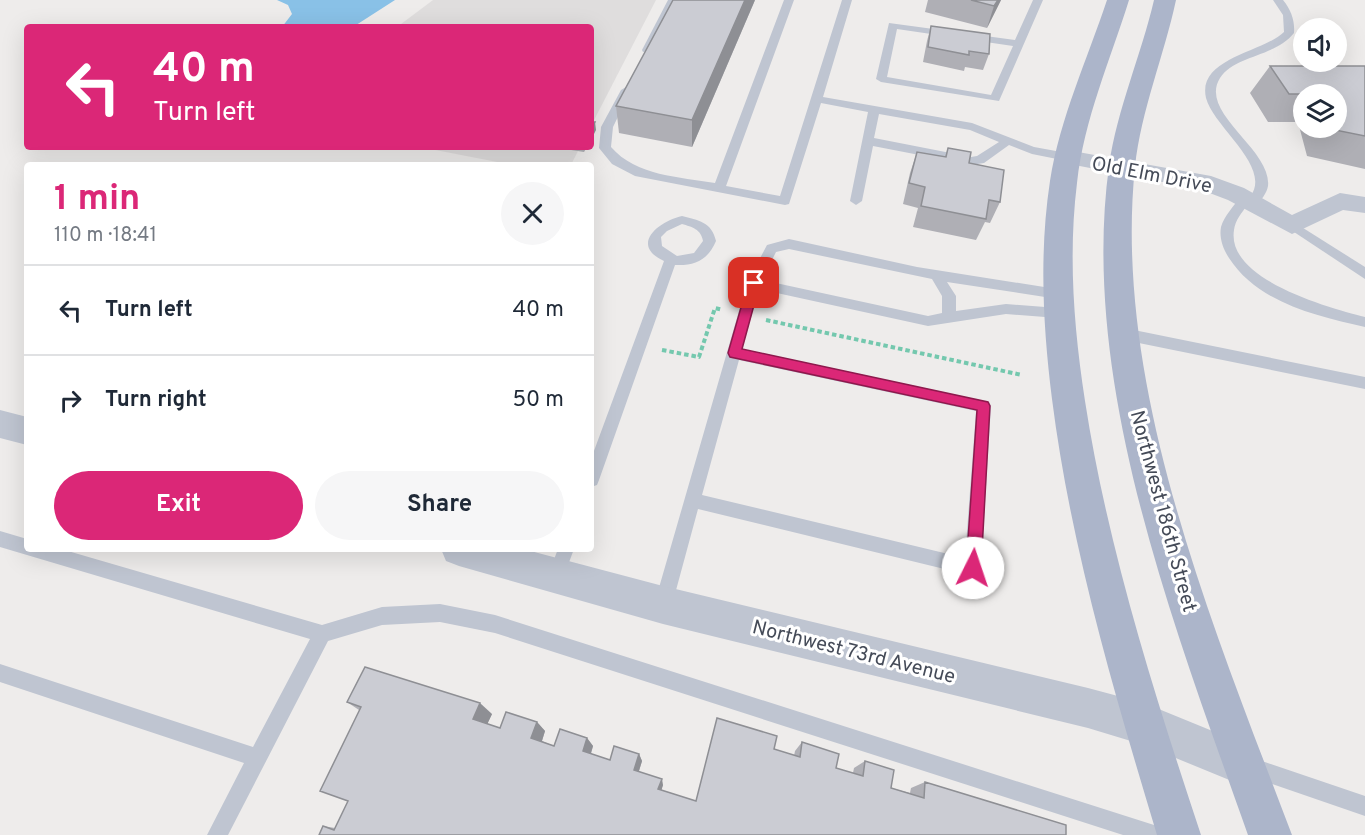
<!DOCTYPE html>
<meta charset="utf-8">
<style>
:root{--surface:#fff;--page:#f6f6f7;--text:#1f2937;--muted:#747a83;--line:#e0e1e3;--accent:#db2777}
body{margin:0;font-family:Overpass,sans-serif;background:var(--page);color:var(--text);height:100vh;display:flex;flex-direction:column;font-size:22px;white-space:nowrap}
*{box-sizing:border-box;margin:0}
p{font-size:20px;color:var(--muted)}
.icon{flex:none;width:33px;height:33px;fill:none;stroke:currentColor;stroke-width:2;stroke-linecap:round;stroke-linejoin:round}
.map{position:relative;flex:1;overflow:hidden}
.side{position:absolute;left:24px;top:162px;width:570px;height:390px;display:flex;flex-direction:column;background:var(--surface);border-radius:6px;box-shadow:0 6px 24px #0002}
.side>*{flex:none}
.guide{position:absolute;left:24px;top:24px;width:570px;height:126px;border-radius:6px;box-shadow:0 6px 24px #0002;background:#db2777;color:#fff;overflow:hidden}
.fabs{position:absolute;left:1293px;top:18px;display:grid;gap:12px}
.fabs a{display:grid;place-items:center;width:54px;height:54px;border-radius:50%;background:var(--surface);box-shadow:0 6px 24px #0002;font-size:30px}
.pin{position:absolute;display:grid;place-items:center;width:51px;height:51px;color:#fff;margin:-26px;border-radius:12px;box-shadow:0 3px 9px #0006}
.me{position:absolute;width:66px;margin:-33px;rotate:4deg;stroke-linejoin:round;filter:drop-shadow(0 0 4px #0008)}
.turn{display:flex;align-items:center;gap:21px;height:126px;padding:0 30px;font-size:27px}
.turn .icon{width:78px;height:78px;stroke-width:2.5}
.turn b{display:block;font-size:42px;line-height:51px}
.round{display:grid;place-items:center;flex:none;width:63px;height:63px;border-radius:32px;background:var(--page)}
.headline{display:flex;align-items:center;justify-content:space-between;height:102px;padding:0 30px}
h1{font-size:36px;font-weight:700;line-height:45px;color:var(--accent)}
.button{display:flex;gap:12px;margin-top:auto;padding:12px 30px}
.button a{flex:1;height:69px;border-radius:36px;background:var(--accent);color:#fff;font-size:24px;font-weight:700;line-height:69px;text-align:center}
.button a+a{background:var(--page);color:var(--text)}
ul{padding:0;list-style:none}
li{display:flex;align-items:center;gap:18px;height:90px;padding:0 30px;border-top:2px solid var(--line)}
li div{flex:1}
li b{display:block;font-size:22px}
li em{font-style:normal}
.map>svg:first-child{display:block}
.education{fill:#dfdddd}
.water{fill:#89c1e7}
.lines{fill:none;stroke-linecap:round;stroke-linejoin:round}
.path{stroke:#74c8ae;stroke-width:4;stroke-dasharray:4.5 3;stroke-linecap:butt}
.service{fill:#bfc5d1;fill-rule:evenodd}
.minor{fill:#bfc5d1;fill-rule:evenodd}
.tertiary{fill:#bfc5d1;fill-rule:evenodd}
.primary{fill:#acb5ca;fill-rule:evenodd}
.wall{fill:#afafb5;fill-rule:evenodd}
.shaded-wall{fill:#8e8f94}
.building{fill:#cbccd3;stroke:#8e8f94;stroke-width:1.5}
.route{fill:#db2777;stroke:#8e194d;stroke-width:1.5}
.labels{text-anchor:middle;stroke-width:6;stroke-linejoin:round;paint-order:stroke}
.street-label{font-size:20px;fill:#454b58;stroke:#fff}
</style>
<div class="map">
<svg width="1365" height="835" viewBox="0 0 1365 835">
<rect width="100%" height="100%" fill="#eeeceb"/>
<g class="education">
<path d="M 433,0 L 656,0 L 591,126 L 591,27 L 397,27 Z"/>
<path d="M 420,147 L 580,147 L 571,165 L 512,165 Z"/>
</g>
<path class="water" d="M 277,0 L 395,0 L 353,27 L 282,27 L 292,14 L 288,5 Z"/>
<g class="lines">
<g class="path">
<path d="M 766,320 L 1022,375"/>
<path d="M 662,350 L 699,357 L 715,308 L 723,310"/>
</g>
<g class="service">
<path d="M 668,0 L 678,0 L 652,50 L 643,52 L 642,50 Z"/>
<path d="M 784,0 L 794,0 L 726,186 L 780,196 L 842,0 L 852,0 L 823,97 L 972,123 L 1034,147 L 1067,153 L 1073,157 L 1067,161 L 1032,154 L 1009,145 L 984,163 L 971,165 L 873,146 L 862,201 L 856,205 L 850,201 L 868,112 L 821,103 L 789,204 L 785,205 L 635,176 L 612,164 L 599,148 L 601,127 L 621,90 L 626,87 L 631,90 L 613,127 L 611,147 C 636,176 680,177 715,183 ZM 879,114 L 970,130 L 999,142 L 977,156 L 971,157 L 874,138 Z"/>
<path d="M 1033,0 L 1043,0 L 999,101 L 881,82 L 876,79 L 889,23 L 1015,40 ZM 897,29 L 1013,46 L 991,95 L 887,77 Z"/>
<path d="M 1273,0 L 1283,0 C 1291,10 1295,20 1294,33 C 1275,57 1235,55 1220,78 C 1198,113 1272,149 1268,186 C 1267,193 1261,200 1256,206 L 1247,205 C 1242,213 1235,220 1234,230 C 1226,280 1330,308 1365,317 L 1365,327 C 1317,316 1258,303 1229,258 C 1223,249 1219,238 1221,227 C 1224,216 1234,206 1241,196 L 1250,197 C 1273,167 1214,128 1206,98 C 1197,58 1262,53 1284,32 L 1283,15 Z"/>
<path d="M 682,216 C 698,220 712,222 716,241 C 708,260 695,266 675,265 L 599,480 L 597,485 L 591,487 L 591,459 L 664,261 C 629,245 659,221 682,216 ZM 682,224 C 692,227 701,229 703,241 L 694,253 L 677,256 L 662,246 L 661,237 L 667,231 Z"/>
<path d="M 1292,221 L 1365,267 L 1365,279 L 1288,228 L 1286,225 L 1288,222 Z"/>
<path d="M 789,239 L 917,267 L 1063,290 L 1065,294 L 1058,299 L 947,282 L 956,296 L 956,311 L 1006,304 L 1058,308 L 1065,313 L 1058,318 L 1006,314 L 928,326 L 759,289 L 742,349 L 989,402 L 991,406 L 981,568 L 979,574 L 973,576 L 698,509 L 672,605 L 669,611 L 663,613 L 657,611 L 654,605 L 747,283 L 767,245 ZM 789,249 L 932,279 L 942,296 L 942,313 L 928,316 L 762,280 L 776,252 ZM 739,360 L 976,411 L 965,558 L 702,495 Z"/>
<path d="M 1124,328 L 1365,377 L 1365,389 L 1124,340 L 1117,334 Z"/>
<path d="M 0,531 L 27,539 L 27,549 L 61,549 L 322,625 L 382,607 L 440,604 L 495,615 L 1154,825 L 1161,828 L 1164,835 L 1123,835 L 495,633 L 440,622 L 382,625 L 328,641 L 228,835 L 207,835 L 244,763 L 0,682 L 0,664 L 253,747 L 310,639 L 0,547 Z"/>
<path d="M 558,549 L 574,549 L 562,581 L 556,583 L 550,581 L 548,575 Z"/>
<path d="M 1250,757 L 1365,796 L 1365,816 L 1243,774 L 1240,767 L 1243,760 Z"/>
</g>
<path class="minor" d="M 1067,150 L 1211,176 L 1244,188 L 1292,215 L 1340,193 L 1365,197 L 1365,213 L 1343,210 L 1292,234 L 1228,200 L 1199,189 L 1059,162 L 1056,157 L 1059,152 Z"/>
<g class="tertiary">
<path d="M 0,410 L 27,417 L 27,445 L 0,438 Z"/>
<path d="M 441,549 L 523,549 L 663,586 L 1088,688 L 1144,703 L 1259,750 L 1265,765 L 1259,780 L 1244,786 L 1144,745 L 1088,728 L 663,624 L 459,566 L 446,561 Z"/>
</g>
<g class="primary">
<path d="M 1107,0 L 1129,0 C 1110,61 1084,119 1077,183 C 1068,256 1074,329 1085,401 C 1108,549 1154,693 1201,835 L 1157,835 C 1114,692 1071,548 1052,399 C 1043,327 1039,253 1050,181 C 1060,118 1087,60 1107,0 Z"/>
<path d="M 1154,0 L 1176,0 C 1164,56 1141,110 1135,167 C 1112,388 1215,631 1292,835 L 1248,835 C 1176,631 1079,385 1109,166 C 1117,109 1141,56 1154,0 Z"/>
</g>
</g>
<g class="wall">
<path d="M 755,0 L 692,147 L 619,133 L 616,106 Z"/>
<path d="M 928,0 L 1001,0 L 987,28 L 925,12 Z"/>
<path d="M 931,26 L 989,54 L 983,70 L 965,67 L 964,71 L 923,62 L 927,41 Z"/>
<path d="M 1270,66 L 1365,66 L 1365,169 L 1307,156 L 1298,122 L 1268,122 L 1250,93 ZM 1304,94 L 1336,94 L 1336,128 L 1304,128 Z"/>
<path d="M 571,147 L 587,147 L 584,152 L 571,150 Z"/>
<path d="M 948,148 L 969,163 L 1000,202 L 990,223 L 985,222 L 976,240 L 913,227 L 918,208 L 903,204 L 910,173 L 917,152 L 945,157 Z"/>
<path d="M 347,702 L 492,714 L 487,724 L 500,728 L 537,722 L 545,731 L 542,741 L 554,746 L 587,738 L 593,746 L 591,754 L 610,760 L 639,754 L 642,761 L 639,771 L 663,785 L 661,790 L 696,801 L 774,749 L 794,756 L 795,751 L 802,742 L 836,768 L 853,773 L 854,768 L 865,761 L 891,788 L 910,793 L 911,788 L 925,782 L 1066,825 L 319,835 L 323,826 L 335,828 L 348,801 L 359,710 Z"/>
</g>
<g class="shaded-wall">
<path d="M 745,0 L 755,0 L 692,147 L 692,120 Z"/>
<path d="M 998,0 L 1001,0 L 987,28 L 994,6 Z"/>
<path d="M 595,122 L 596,130 L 591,140 L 591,130 Z"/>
<path d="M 480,703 L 492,714 L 485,729 L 473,719 Z"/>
<path d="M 537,722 L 545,731 L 540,747 L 531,738 Z"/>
<path d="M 587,738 L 593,746 L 589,759 L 583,751 Z"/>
<path d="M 639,754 L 642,761 L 637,777 L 634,770 Z"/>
<path d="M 662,779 L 663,785 L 660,795 L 658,789 Z"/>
</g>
<g class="building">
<path d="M 673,0 L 745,0 L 692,120 L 616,106 Z"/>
<path d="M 971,0 L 998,0 L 994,6 Z"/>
<path d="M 931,26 L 990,34 L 989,54 L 969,51 L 969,55 L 928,47 Z"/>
<path d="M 1270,66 L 1365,66 L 1365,136 L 1330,129 L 1330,128 L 1336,128 L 1336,94 L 1289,94 Z"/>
<path d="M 591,122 L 595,122 L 591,130 Z"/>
<path d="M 948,148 L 971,152 L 969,163 L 1004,170 L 1000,202 L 989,200 L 986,219 L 921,206 L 925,187 L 909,183 L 917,152 L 946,157 Z"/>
<path d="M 365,667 L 480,703 L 473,719 L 500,728 L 506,712 L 537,722 L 531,738 L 554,746 L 560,729 L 587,738 L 583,751 L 610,760 L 614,746 L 639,754 L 634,770 L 662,779 L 658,789 L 696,801 L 717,718 L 777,736 L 774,749 L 800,757 L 802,742 L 839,754 L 836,768 L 863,776 L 865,761 L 894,770 L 891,788 L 924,798 L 925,782 L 1066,825 L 1066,835 L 319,835 L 323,826 L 334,830 L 348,801 L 320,791 L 361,707 L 347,702 Z"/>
</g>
<path class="route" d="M 754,279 L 760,283 L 742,349 L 988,402 L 990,406 L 981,568 L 979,573 L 973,575 L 968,573 L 966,568 L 977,410 L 730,357 L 728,353 L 748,283 Z"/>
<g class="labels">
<g class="street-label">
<text transform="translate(1152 174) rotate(11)" y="7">Old Elm Drive</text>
<text transform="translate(1164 511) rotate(75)" y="7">Northwest 186th Street</text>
<text transform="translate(854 651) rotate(14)" y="7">Northwest 73rd Avenue</text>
</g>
</g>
</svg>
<div class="fabs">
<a><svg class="icon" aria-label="sound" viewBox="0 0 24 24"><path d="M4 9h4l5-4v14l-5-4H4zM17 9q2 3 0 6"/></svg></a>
<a><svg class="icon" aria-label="layers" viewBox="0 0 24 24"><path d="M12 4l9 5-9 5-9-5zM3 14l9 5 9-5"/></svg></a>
</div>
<div class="pin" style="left:754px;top:283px;background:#d93025"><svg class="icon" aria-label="arrive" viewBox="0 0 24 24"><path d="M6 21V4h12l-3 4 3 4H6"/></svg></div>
<svg class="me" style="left:973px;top:568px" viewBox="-20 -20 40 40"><circle r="19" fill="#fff"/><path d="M0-13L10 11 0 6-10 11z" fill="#db2777"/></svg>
<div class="guide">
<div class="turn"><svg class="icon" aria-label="left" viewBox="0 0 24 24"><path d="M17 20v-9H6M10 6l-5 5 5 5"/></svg><div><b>40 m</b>Turn left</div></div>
</div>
<section class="side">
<div class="headline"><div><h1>1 min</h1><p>110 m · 18:41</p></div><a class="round"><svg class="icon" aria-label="close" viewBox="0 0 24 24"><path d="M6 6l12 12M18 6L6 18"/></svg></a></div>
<ul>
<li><svg class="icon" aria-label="left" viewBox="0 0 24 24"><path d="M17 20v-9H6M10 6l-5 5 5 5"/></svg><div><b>Turn left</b></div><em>40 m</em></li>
<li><svg class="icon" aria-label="right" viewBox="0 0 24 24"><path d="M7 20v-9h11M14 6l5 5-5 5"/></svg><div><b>Turn right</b></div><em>50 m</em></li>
</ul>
<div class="button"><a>Exit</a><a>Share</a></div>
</section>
</div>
